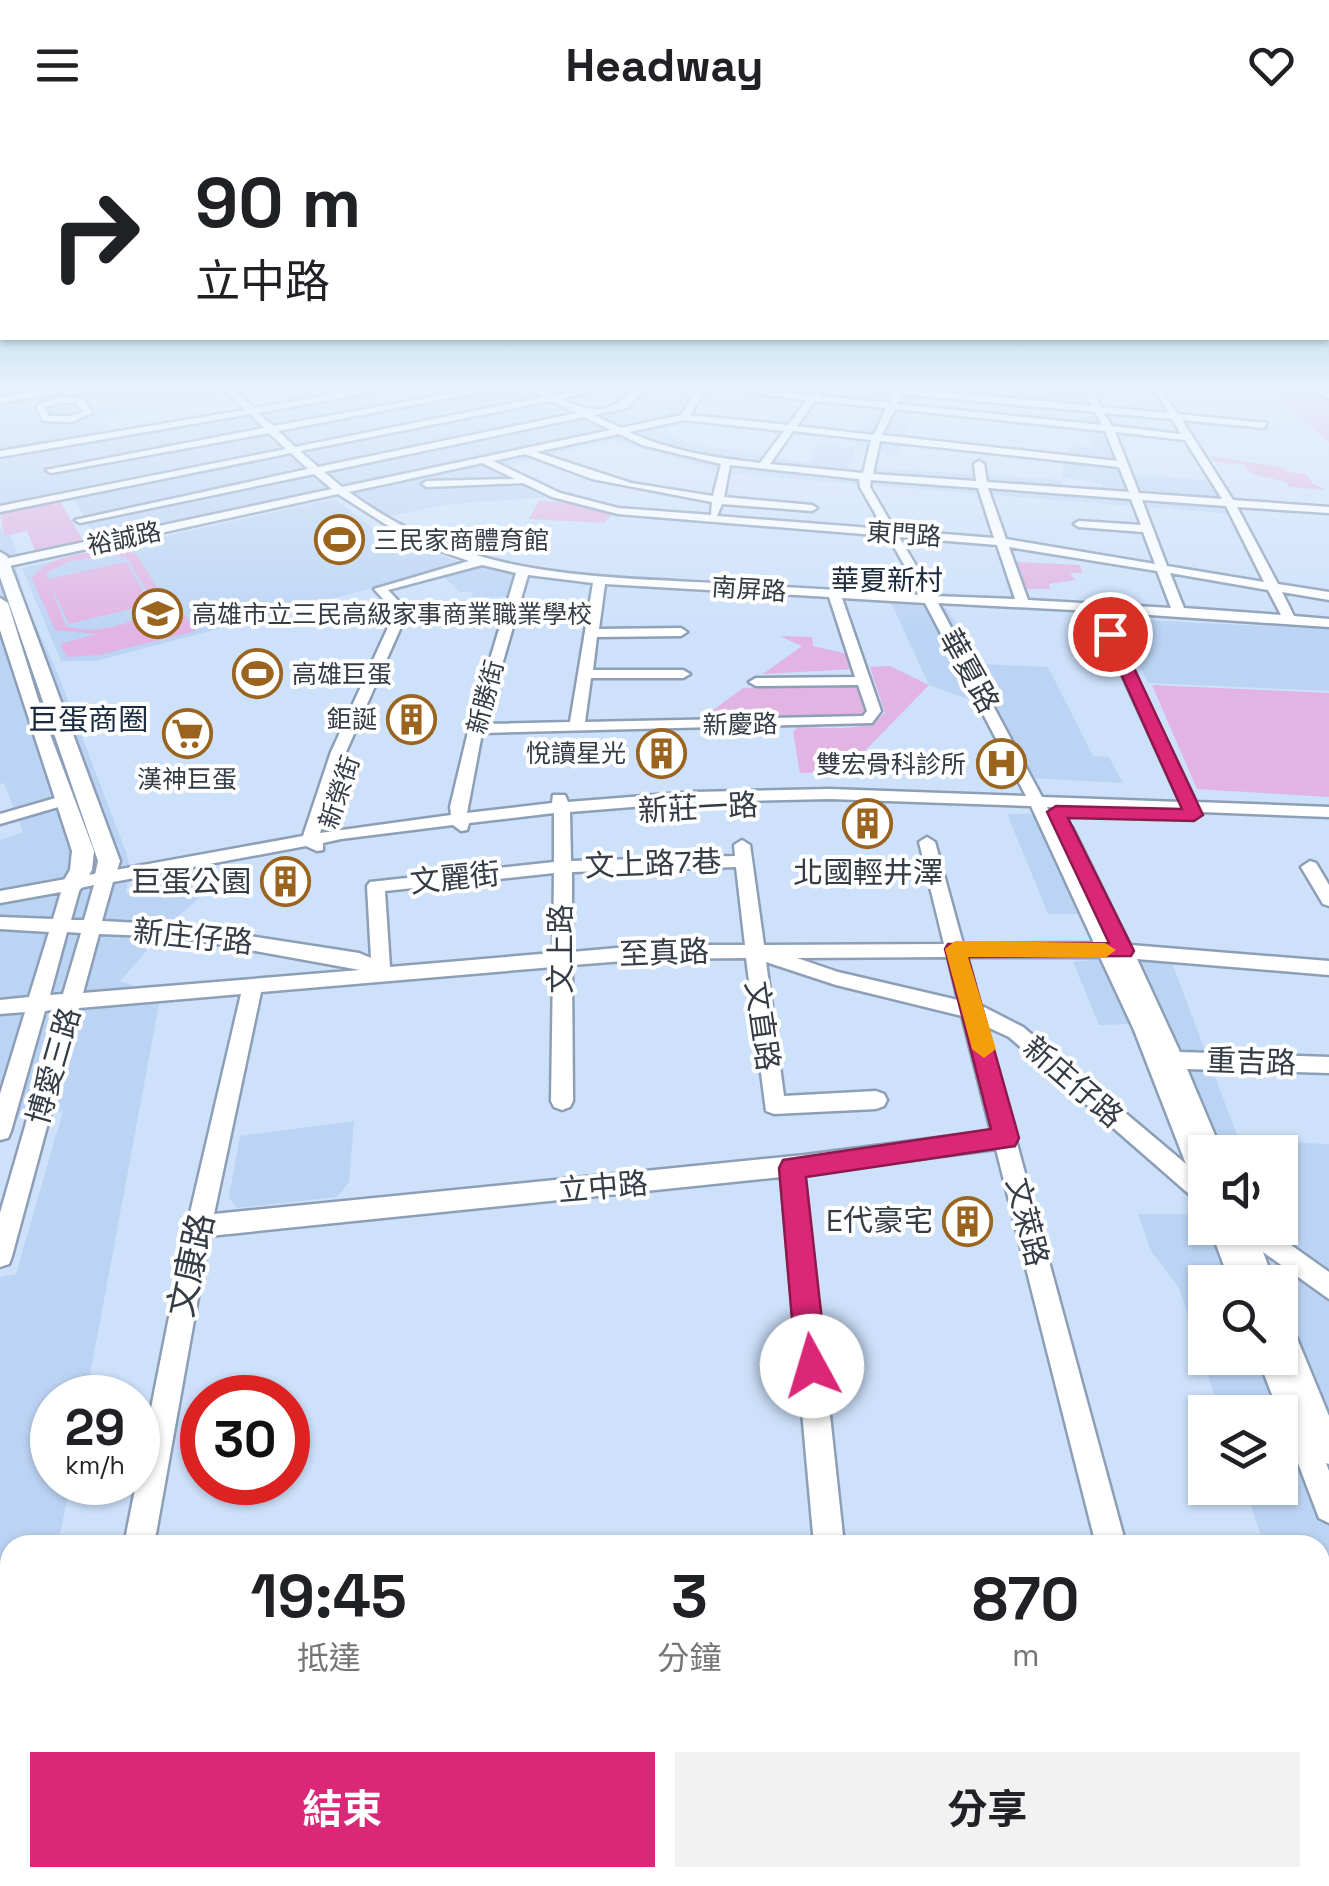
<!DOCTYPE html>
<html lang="zh-TW">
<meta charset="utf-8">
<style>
:root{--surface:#fff;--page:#f2f2f2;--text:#202124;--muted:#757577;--accent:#db2777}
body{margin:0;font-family:"Space Grotesk","Noto Sans TC",sans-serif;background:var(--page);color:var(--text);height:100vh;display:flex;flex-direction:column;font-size:38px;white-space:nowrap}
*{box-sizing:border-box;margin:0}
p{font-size:32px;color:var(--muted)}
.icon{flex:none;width:55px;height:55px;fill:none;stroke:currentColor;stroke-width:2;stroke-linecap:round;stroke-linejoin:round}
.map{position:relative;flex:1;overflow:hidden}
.side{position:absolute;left:0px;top:1405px;width:1330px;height:352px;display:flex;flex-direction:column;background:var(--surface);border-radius:30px 30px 0 0;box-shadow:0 2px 8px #0004}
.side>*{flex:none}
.top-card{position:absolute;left:0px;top:0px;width:1330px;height:210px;box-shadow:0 2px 8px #0004;background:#fff;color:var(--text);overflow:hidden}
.fabs{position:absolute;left:1188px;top:1005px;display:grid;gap:20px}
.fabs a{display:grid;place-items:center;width:110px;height:110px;border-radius:0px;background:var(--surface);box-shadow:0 2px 8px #0004;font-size:50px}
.speed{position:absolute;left:30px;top:1245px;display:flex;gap:20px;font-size:50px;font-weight:700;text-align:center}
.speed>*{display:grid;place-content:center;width:130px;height:130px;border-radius:50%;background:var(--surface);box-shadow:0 2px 8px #0004;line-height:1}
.speed small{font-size:25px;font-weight:400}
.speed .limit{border:15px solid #d22;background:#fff;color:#111}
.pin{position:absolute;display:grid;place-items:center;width:85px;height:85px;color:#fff;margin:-42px;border:5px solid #fff;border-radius:50%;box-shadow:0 2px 10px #0007}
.me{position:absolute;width:110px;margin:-55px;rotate:354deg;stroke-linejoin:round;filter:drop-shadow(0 0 8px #0008)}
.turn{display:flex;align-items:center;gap:35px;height:210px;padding:0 30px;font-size:45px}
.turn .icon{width:130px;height:130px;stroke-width:2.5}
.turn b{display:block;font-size:70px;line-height:85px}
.eta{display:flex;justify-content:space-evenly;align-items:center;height:170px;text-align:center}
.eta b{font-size:60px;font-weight:700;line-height:70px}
.button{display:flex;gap:20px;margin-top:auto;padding:20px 30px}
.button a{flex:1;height:115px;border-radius:0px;background:var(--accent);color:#fff;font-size:40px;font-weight:700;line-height:115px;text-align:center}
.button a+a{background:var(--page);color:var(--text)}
header{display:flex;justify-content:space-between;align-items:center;height:130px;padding:0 30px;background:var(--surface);font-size:45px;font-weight:700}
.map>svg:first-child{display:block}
.built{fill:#bcd4f4;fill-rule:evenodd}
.green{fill:#e1b4e3;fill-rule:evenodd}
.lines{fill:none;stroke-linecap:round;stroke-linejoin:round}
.minor-casing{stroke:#8d9fb7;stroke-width:5}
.major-casing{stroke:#8d9fb7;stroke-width:5}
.minor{fill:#fff;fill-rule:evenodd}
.major{fill:#fff;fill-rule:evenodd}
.route{fill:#db2777;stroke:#8e194d;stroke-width:2.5}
.slow{fill:#f59e0b}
.labels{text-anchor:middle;stroke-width:8;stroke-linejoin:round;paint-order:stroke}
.far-street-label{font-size:25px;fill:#343c46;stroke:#fff}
.far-poi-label{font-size:25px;fill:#343c46;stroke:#fff;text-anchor:start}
.far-neighbourhood-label{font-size:28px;fill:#1b2a3d;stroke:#fff}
.street-label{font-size:30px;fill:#343c46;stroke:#fff}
.far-quarter-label{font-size:30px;fill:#1b2a3d;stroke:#fff}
.poi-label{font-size:30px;fill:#343c46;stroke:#fff;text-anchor:end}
.near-street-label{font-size:35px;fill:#343c46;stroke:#fff}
</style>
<header><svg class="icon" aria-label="menu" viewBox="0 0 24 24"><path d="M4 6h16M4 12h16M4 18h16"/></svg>Headway<svg class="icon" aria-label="heart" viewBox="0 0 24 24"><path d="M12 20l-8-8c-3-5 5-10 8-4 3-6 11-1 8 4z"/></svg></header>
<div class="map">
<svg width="1329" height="1756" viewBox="0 0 1329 1756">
<rect width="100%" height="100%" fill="#cde1fb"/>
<g class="built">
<path d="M 90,258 L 219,258 L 230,267 L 103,288 L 113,306 L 297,274 L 287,266 L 331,258 L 398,258 L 369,263 L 387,278 L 488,258 L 524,258 L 584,286 L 619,279 L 638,289 L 666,284 L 684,258 L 724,258 L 715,260 L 693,290 L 658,300 L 697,315 L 809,333 L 817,315 L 855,318 L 860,300 L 875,277 L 867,275 L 874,258 L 923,258 L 897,328 L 855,318 L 847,342 L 872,344 L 874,338 L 1061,350 L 1063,357 L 1102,360 L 1102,354 L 1061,347 L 1068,316 L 1091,317 L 1085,286 L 1110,288 L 1130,344 L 1214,351 L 1232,384 L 732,344 L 611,310 L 498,338 L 552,364 L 538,368 L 449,374 L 384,387 L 354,361 L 100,416 L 73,367 L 0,382 L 0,273 Z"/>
<path d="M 942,258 L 1087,258 L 1087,277 L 975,266 L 975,262 Z"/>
<path d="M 334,369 L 373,398 L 464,434 L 96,531 L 61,531 L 22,438 Z"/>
<path d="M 0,397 L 4,405 L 10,404 L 18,425 L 11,427 L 22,453 L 17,454 L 58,544 L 126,722 L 130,738 L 126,763 L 214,747 L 215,754 L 175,789 L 120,851 L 144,859 L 162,858 L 86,1267 L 52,1268 L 52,1352 L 70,1353 L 58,1415 L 10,1415 L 10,1748 L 34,1748 L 32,1756 L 0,1756 L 0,1147 L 16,1144 L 63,981 L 0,988 L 0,710 L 23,702 L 4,653 L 0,654 Z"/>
<path d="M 481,436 L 513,442 L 510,467 L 471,467 L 473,462 L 460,462 L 442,445 Z"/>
<path d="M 891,473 L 946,478 L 982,534 L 1048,537 L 1093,626 L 1109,627 L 1123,653 L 1012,647 L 982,574 L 929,555 Z"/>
<path d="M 1126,489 L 1329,499 L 1329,561 L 1148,553 L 1120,494 Z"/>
<path d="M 1007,684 L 1049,684 L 1110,803 L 1172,833 L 1239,1010 L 1329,1014 L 1329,1576 L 1320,1562 L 1320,1415 L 1264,1415 L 1245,1358 L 1280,1358 L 1280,1282 L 1220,1282 L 1179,1158 L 1151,1121 L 1138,1084 L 1200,1084 L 1203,1076 L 1176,994 L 1134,894 L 1099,895 L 1073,832 L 1100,829 L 1082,784 L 1048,784 ZM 1205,1022 L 1280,1022 L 1280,1098 L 1205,1098 ZM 1205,1152 L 1280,1152 L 1280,1228 L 1205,1228 Z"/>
<path d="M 354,991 L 349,1052 L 337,1067 L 237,1078 L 232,1072 L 229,1067 L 240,1006 Z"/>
</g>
<g class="green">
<path d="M 1266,258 L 1309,258 L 1329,272 L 1329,312 Z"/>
<path d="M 1210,326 L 1281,337 L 1287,342 L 1306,344 L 1313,354 L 1326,360 L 1289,357 L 1286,352 L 1250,343 L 1244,335 L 1215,332 Z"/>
<path d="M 59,370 L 83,410 L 35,420 L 27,401 L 4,406 L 0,382 Z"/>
<path d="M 539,371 L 575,373 L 614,382 L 604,393 L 529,389 Z"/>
<path d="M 126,421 L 137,425 L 168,476 L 140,494 L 184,484 L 196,501 L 99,525 L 67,527 L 60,514 L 97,504 L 55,500 L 32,448 C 50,423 98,420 126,421 ZM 117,425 L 127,428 L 155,475 C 135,496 93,505 66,496 L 46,443 L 71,431 Z"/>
<path d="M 126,432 L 151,474 L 69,494 L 48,449 Z"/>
<path d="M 1017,432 L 1080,435 L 1082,443 L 1070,443 L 1075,450 L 1049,454 L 1050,459 L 1026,459 Z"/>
<path d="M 780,506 L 812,507 L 813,516 L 848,524 L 854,539 L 763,544 L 802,516 Z"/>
<path d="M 890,536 L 929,555 L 854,632 L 838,626 L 824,642 L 800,643 L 793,602 L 798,597 C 827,597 864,604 885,583 L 870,537 Z"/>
<path d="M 851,554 L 859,557 L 866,582 L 862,586 L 701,589 L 743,558 Z"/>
<path d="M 1152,555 L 1329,563 L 1329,667 L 1197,659 Z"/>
<path d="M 1056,1748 L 1192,1748 L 1194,1756 L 1057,1756 Z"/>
</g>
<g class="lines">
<defs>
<g id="minor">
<path d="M 60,258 L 57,263 L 0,273 L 0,267 Z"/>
<path d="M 223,258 L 232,258 L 254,278 L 373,258 L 393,258 L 258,283 L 273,296 L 482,258 L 501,258 L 278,301 L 295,317 L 544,267 L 528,258 L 539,258 L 553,265 L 605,258 L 561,269 C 592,284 611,284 637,258 L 646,258 L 627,278 L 594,285 L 621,298 L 681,285 L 698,258 L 706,258 L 690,285 L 788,295 L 807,270 L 715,258 L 811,265 L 818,258 L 822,261 L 819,266 L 889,273 L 896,258 L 904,258 L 1092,276 L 1082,258 L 1090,258 L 1101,277 L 1169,283 L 1156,263 L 1160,260 L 1178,284 L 1267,293 L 1264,298 L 1182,290 L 1233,370 L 1329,377 L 1329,383 L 1237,377 L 1278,454 L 1329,462 L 1329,470 L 1282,462 L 1294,486 L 1329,489 L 1329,497 L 1105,482 L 1196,672 L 1329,677 L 1329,687 L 1201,682 L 1193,688 L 1184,682 L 1047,677 L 1056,696 L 1064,692 L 1072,697 L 1130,815 L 1329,831 L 1329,845 L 1137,829 L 1180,922 L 1329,927 L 1329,943 L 1187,939 L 1222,1022 L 1205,1022 L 1205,1074 L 1197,1071 L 1009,907 L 985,896 L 1126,1415 L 1096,1415 L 996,1019 L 804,1044 L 844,1415 L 814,1415 L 781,1047 L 209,1106 L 154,1415 L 124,1415 L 187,1096 L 241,864 L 79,878 L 12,1126 L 9,1134 L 0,1137 L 0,1083 L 59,879 L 45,881 L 11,1001 L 8,1008 L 0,1010 L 0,964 L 25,882 L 0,884 L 0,870 L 29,867 L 49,802 L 0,799 L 0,787 L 53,789 L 61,762 L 0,773 L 0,761 L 303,706 L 331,622 L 395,482 L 374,459 L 469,431 L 412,411 L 338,364 L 0,438 L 0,430 L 332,359 L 314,344 L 80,393 L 75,390 L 308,339 L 291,323 L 0,382 L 0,376 L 286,319 L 269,303 L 51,343 L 46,340 L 264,298 L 250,284 L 0,327 L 0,321 L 245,280 ZM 902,264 L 1095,282 L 1102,295 L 897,274 ZM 551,271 L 577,283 L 318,337 L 300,321 ZM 815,271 L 886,278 L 874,305 L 797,296 ZM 895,279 L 1105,301 L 1117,331 L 882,305 ZM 1104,283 L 1172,289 L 1181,304 L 1112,296 ZM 584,287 L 611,300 L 342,357 L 324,342 ZM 684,290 L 784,301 L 760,333 C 717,328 669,321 629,302 ZM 793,301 L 871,310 L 863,343 L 770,334 ZM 1115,302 L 1185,310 L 1222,369 L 1139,363 ZM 619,304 L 642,315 L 721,334 L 713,366 L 631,353 L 536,322 ZM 880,311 L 1119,337 L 1129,362 L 987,352 L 984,334 L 979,331 L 974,334 L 976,351 L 873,344 ZM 525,324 L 592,349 L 712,372 L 711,385 L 618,378 L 560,363 L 493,331 ZM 482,333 L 515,349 L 427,351 L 422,354 L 427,357 L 523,353 L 552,367 L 618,384 L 888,406 L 921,465 C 852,461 783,457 714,453 C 580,446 462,446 349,362 ZM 730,335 L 859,349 L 860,357 L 884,399 L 717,386 L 722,374 L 812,381 L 817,378 L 812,375 L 724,367 ZM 871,350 L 978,358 L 994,408 L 895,400 L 870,357 ZM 988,358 L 1131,369 L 1141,395 L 1079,391 L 1074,394 L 1079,397 L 1143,402 L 1155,434 L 1006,409 ZM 1142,370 L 1226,376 L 1264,452 L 1167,436 ZM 899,407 L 997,415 L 1015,469 L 934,466 ZM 1009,417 L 1157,441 L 1171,478 L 1028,470 ZM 482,435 L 516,443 L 468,602 L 450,677 L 451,685 L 320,703 L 346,622 L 408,481 L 388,460 ZM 1170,443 L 1268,460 L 1281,485 L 1184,478 ZM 528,445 L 593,453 L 570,592 L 485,594 ZM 605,454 L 829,467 L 855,547 L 756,548 L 749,552 L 756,556 L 858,555 L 867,581 L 863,586 L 585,592 L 591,548 L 683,548 L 690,544 L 683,540 L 593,540 L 597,507 L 681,506 L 687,502 L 681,498 L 599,499 ZM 842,468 L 925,473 L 1026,666 L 830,659 L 694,662 L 568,672 L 565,665 L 553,665 L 552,673 L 467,683 L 482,603 L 872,593 L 881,581 ZM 938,473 L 1093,481 L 1180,672 L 1042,667 ZM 830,669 L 1031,676 L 1094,813 L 963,814 L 935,712 L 927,707 L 919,712 L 944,814 L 764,815 L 750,715 L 742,710 L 734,715 L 735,726 L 571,731 L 570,682 L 694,672 ZM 554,683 L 554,732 L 370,752 L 367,756 L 371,828 L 359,823 L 178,795 L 102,791 L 113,752 L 306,716 L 317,721 L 323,720 L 323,713 L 341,709 L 453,695 L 461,701 L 467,700 L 469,693 ZM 736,737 L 745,815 L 650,815 L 572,822 L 572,742 ZM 554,743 L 553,823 L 390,837 L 385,761 ZM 94,755 L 84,790 L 71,790 L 80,758 ZM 67,802 L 81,803 L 63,864 L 50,865 ZM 99,804 L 178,807 L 360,840 L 83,863 ZM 948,827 L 958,870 L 838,842 L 797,828 ZM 967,827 L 1100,827 L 1134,900 L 1186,1034 L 1023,897 L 980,875 ZM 746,828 L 766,981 L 774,984 L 876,979 L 884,976 L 887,970 L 884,964 L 876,961 L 784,966 L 766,832 L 836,855 L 962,886 L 991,1001 L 805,1025 L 214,1084 L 261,862 L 553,837 L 551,971 L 554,977 L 562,980 L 570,977 L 573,971 L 572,835 L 650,829 Z"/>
<path d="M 58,267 L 82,268 L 92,283 L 72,292 L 43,291 L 36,276 ZM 59,273 L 76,273 L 83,282 L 71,286 L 49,286 L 45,277 Z"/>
<path d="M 66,665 L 72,667 L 72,673 L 0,694 L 0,684 Z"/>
<path d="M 1310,731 L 1316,733 L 1329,755 L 1329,776 L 1323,774 L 1301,737 Z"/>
<path d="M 1210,1098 L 1267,1098 L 1329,1142 L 1329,1169 L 1263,1122 L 1274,1152 L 1230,1152 Z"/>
<path d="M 1280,1185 L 1289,1189 L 1329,1286 L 1329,1334 L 1326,1333 L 1329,1341 L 1329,1393 L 1319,1388 L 1258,1228 L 1280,1228 Z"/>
<path d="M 32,1748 L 68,1748 L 66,1756 L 30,1756 Z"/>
<path d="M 424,1748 L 460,1748 L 459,1756 L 423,1756 Z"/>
<path d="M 838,1748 L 874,1748 L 875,1756 L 839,1756 Z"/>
<path d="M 1180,1748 L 1216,1748 L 1218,1756 L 1182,1756 Z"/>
</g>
<g id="major">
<path d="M 1312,258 L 1329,261 L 1329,269 Z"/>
<path d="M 0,422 L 7,426 L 120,731 L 114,750 L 106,752 L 95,745 L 98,731 L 0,447 Z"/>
<path d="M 0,468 L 8,473 L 44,588 L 94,721 L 92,740 L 80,760 L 72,762 L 61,755 L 70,740 L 72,721 L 0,500 Z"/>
</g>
</defs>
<use href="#minor" class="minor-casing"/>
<use href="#major" class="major-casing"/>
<use href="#minor" class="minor"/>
<use href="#major" class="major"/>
</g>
<linearGradient id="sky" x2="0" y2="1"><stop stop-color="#60adc9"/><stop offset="0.51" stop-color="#e8f2fd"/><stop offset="1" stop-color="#e8f2fd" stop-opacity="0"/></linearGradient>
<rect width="1329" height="504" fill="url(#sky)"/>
<path class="route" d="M 1110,500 L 1118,504 L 1203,685 L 1194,691 L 1068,688 L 1134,821 L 1131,826 L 968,827 L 1019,1008 L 1015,1016 L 806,1047 L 827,1236 L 822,1247 L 812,1251 L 801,1247 L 796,1236 L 779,1038 L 783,1030 L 991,999 L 945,819 L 948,814 L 1109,813 L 1047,682 L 1056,676 L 1182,679 L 1103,504 Z"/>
<path class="slow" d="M 955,811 L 1105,813 L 1116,820 L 1105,828 L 968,827 L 996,919 L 984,928 L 972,919 L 945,819 Z"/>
<defs>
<symbol id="stadium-ring" viewBox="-11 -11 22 22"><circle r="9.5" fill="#fff" stroke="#9a641e" stroke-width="1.5"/><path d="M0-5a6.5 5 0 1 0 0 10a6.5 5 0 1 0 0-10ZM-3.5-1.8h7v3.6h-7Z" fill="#9a641e"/></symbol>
<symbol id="school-ring" viewBox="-11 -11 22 22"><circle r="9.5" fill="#fff" stroke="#9a641e" stroke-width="1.5"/><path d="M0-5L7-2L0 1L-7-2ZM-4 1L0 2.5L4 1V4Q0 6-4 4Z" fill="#9a641e"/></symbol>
<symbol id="building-ring" viewBox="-11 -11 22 22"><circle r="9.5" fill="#fff" stroke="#9a641e" stroke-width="1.5"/><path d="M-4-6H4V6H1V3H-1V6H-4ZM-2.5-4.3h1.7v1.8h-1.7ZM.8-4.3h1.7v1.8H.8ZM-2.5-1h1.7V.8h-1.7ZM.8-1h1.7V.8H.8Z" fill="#9a641e"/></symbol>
<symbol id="supermarket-ring" viewBox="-11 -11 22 22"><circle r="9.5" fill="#fff" stroke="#9a641e" stroke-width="1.5"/><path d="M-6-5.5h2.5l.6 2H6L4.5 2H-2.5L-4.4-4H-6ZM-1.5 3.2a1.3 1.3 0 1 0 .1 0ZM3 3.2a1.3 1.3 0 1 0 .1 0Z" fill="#9a641e"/></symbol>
<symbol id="hospital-ring" viewBox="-11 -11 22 22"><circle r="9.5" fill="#fff" stroke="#9a641e" stroke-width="1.5"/><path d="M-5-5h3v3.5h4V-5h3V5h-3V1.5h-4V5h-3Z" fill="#9a641e"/></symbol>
</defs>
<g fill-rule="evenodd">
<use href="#stadium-ring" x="312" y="382" width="55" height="55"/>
<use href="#school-ring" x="130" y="456" width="55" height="55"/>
<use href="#stadium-ring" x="230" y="516" width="55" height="55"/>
<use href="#building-ring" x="384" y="562" width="55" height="55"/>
<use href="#supermarket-ring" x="160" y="576" width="55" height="55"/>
<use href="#building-ring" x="634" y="596" width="55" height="55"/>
<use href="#hospital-ring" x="974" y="606" width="55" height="55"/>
<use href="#building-ring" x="840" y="666" width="55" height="55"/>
<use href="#building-ring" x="258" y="724" width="55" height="55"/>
<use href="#building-ring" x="940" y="1064" width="55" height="55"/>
</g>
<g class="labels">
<g class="far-street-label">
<text transform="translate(904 404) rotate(4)" y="9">東門路</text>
<text transform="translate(124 408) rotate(-12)" y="9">裕誠路</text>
<text transform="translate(749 459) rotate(4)" y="9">南屏路</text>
<text transform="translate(485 567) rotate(-75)" y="9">新勝街</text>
<text transform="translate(740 594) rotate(-1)" y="9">新慶路</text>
<text transform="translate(339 662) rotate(-71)" y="9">新榮街</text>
</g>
<g class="far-poi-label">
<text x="374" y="419">三民家商體育館</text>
<text x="192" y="493">高雄市立三民高級家事商業職業學校</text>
<text x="292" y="553">高雄巨蛋</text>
<text x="377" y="598" text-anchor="end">鉅誕</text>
<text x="626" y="632" text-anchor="end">悅讀星光</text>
<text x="966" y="643" text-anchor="end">雙宏骨科診所</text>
<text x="187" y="658" text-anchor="middle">漢神巨蛋</text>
</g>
<g class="far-neighbourhood-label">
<text x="887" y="460">華夏新村</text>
</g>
<g class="street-label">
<text transform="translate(969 541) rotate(61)" y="10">華夏路</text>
<text transform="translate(698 678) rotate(-3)" y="10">新莊一路</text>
<text transform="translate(653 734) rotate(-2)" y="10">文上路7巷</text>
<text transform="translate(455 748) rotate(-6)" y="10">文麗街</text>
<text transform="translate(193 807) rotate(6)" y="10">新庄仔路</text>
<text transform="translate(561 819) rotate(-90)" y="10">文上路</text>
<text transform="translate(664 823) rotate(-2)" y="10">至真路</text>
<text transform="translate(762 896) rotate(82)" y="10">文直路</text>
<text transform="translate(1251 932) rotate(2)" y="10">重吉路</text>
<text transform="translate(54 936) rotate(-74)" y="10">博愛三路</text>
<text transform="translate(1073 952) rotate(41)" y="10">新庄仔路</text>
<text transform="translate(603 1057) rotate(-5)" y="10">立中路</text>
<text transform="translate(1027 1092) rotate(76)" y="10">文萊路</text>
</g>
<g class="far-quarter-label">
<text x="88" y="600">巨蛋商圈</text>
</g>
<g class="poi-label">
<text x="868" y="753" text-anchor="middle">北國輕井澤</text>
<text x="251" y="762">巨蛋公園</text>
<text x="933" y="1101">E代豪宅</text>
</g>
<g class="near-street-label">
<text transform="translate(191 1135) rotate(-78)" y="12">文康路</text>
</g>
</g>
</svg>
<div class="fabs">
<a><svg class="icon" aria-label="sound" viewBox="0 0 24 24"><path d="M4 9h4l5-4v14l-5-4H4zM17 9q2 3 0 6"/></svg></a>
<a><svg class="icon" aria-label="search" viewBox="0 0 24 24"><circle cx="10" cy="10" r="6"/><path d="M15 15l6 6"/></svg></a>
<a><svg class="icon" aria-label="layers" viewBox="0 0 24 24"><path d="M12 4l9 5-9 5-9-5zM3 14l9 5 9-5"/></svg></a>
</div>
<div class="speed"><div>29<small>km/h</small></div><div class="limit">30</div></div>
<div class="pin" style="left:1110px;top:504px;background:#d93025"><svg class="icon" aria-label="arrive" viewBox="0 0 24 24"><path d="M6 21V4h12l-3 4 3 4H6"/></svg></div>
<svg class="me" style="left:812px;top:1236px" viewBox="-20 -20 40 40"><circle r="19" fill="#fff"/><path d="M0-13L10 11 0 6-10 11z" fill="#db2777"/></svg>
<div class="top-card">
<div class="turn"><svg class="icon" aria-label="right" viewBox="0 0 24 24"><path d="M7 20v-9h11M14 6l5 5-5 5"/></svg><div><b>90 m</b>立中路</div></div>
</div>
<section class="side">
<div class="eta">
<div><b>19:45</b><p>抵達</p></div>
<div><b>3</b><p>分鐘</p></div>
<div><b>870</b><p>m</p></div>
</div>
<div class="button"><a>結束</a><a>分享</a></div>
</section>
</div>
